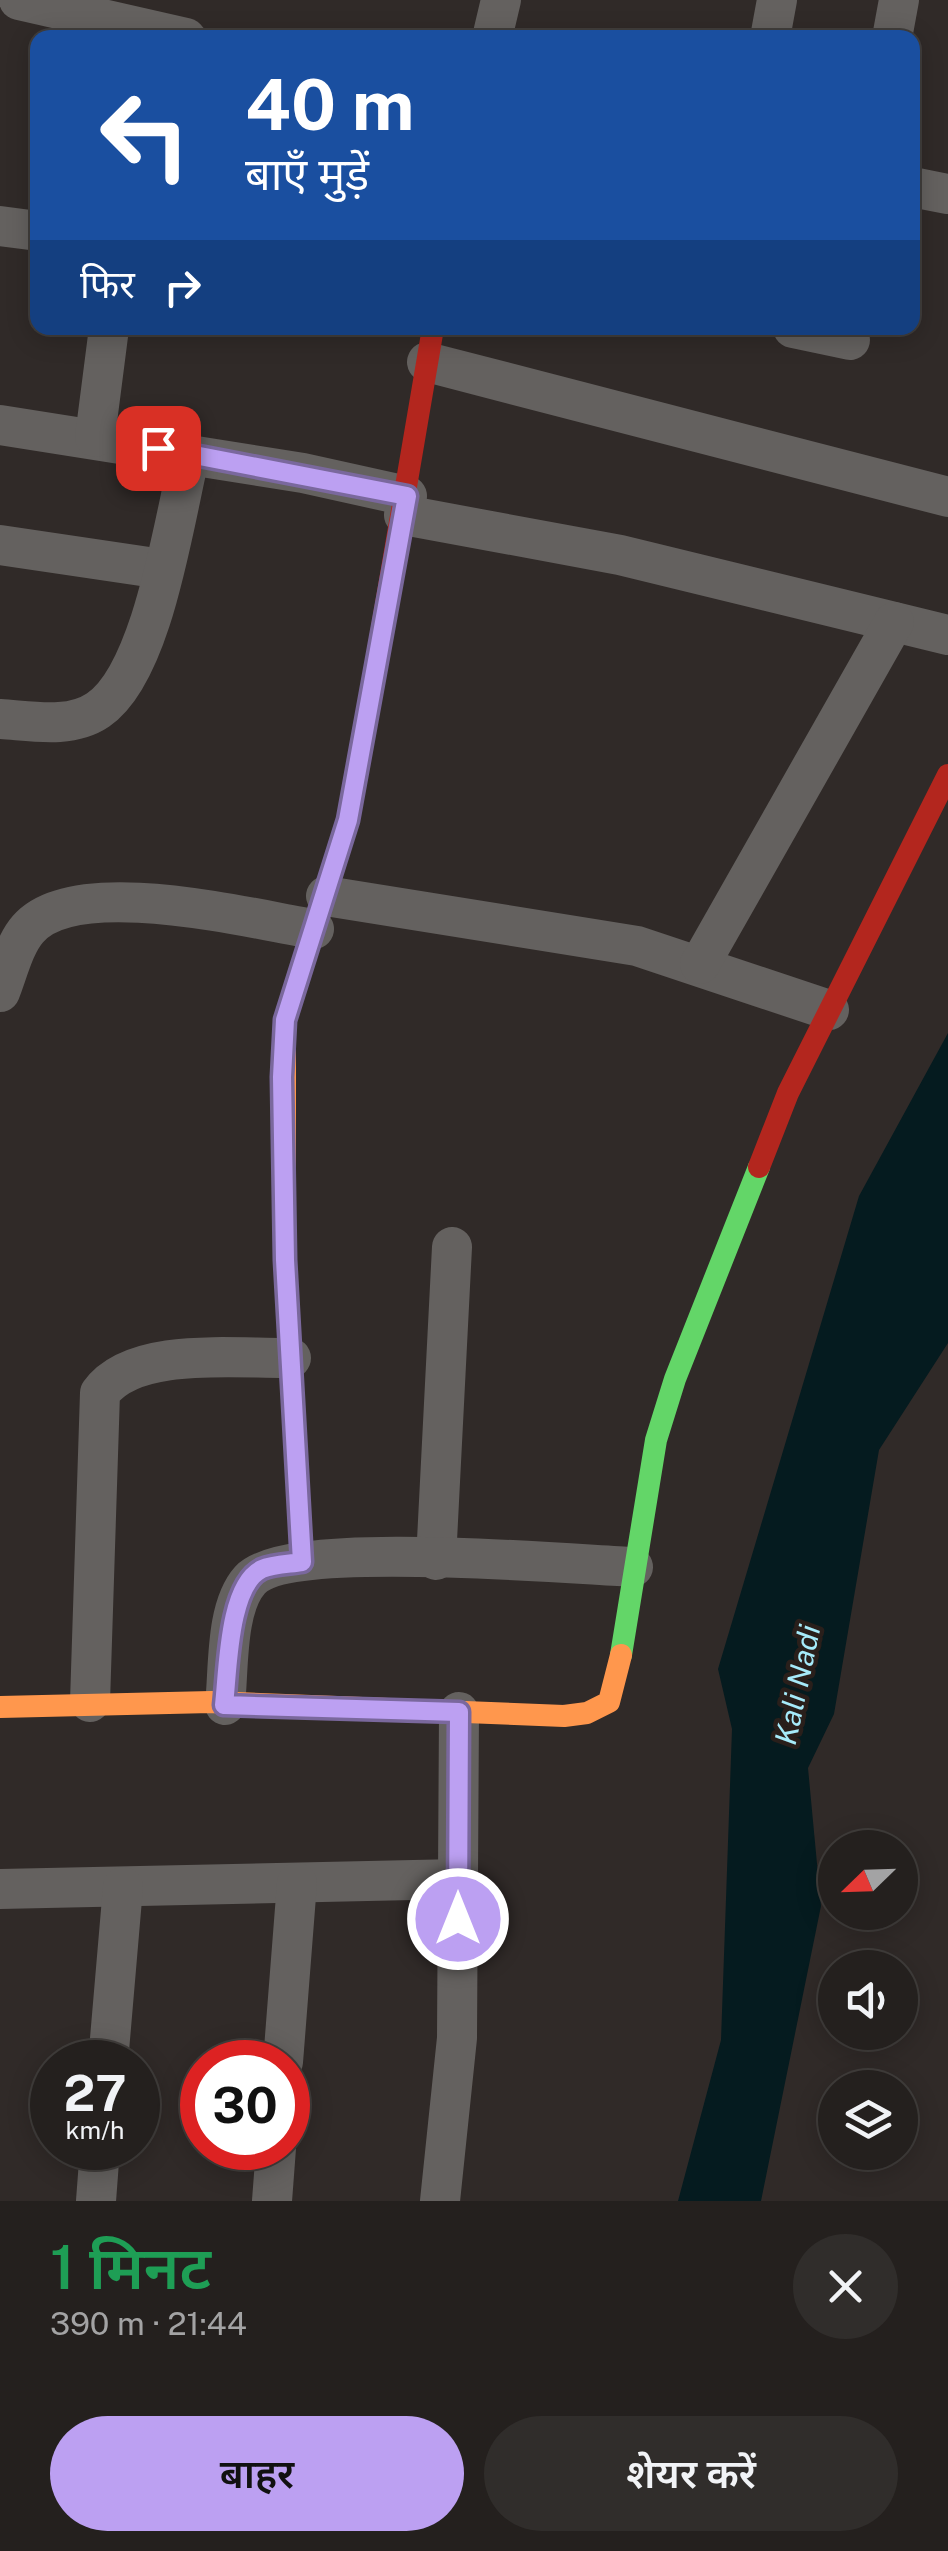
<!DOCTYPE html>
<html lang="hi">
<meta charset="utf-8">
<style>
:root{--surface:#24201e;--page:#302d2b;--text:#f1f3f6;--muted:#a3a3a4;--line:#413e3c;--accent:#bca0f2}
body{margin:0;font-family:"Public Sans","Noto Sans Devanagari",sans-serif;background:var(--page);color:var(--text);height:100vh;display:flex;flex-direction:column;font-size:38px;white-space:nowrap}
*{box-sizing:border-box;margin:0}
p{font-size:32px;color:var(--muted)}
.icon{flex:none;width:55px;height:55px;fill:none;stroke:currentColor;stroke-width:2;stroke-linecap:round;stroke-linejoin:round}
.map{position:relative;height:2201px;overflow:hidden}
.drawer{display:flex;flex-direction:column;background:var(--surface);flex:1}
.drawer>*{flex:none}
.top-card{position:absolute;left:30px;top:30px;width:890px;height:305px;border-radius:20px;box-shadow:0 5px 25px #0003,0 0 0 2px var(--line);background:#1a4fa0;color:#fff;overflow:hidden}
.needle{width:65px;rotate:247deg}
.tools{position:absolute;left:818px;top:1830px;display:grid;gap:20px}
.tools a{display:grid;place-items:center;width:100px;height:100px;border-radius:50%;background:var(--surface);box-shadow:0 5px 25px #0003,0 0 0 2px var(--line);font-size:50px}
.speed{position:absolute;left:30px;top:2040px;display:flex;gap:20px;font-size:50px;font-weight:700;text-align:center}
.speed>*{display:grid;place-content:center;width:130px;height:130px;border-radius:50%;background:var(--surface);box-shadow:0 5px 25px #0003,0 0 0 2px var(--line);line-height:1}
.speed small{font-size:25px;font-weight:400}
.speed .limit{border:15px solid #d22;background:#fff;color:#111}
.pin{position:absolute;display:grid;place-items:center;width:85px;height:85px;color:#fff;margin:-42px;border-radius:20px;box-shadow:0 5px 15px #0006}
.me{position:absolute;width:110px;margin:-55px;rotate:0deg;stroke-linejoin:round;filter:drop-shadow(0 0 8px #0008)}
.turn{display:flex;align-items:center;gap:35px;height:210px;padding:0 50px;font-size:45px}
.turn .icon{width:130px;height:130px;stroke-width:2.5}
.turn b{display:block;font-size:70px;line-height:85px}
.then{display:flex;align-items:center;height:95px;padding:0 50px;background:#0003;gap:20px;font-size:38px}
.round{display:grid;place-items:center;flex:none;width:105px;height:105px;border-radius:52px;background:var(--page)}
.head{display:flex;align-items:center;justify-content:space-between;height:170px;padding:0 50px}
h1{font-size:60px;font-weight:600;line-height:75px;color:#1e9e55}
.primary-button{display:flex;gap:20px;margin-top:auto;padding:20px 50px}
.primary-button a{flex:1;height:115px;border-radius:60px;background:var(--accent);color:#111;font-size:40px;font-weight:600;line-height:115px;text-align:center}
.primary-button a+a{background:var(--page);color:var(--text)}
.map>svg:first-child{display:block}
.water{fill:#051b1f}
.lines{fill:none;stroke-linecap:round;stroke-linejoin:round}
.street{stroke:#64615f;stroke-width:40}
.fast{stroke:#63d668;stroke-width:22}
.slow{stroke:#ff974d;stroke-width:22}
.jam{stroke:#b3261e;stroke-width:22}
.route-casing{stroke:#7a689d;stroke-width:25}
.route{stroke:#bca0f2;stroke-width:18}
.labels{text-anchor:middle;stroke-width:9;stroke-linejoin:round;paint-order:stroke}
.water-label{font-size:30px;font-style:italic;fill:#a6ebfa;stroke:#291f1b}
</style>
<div class="map">
<svg width="948" height="2201" viewBox="0 0 948 2201">
<rect width="100%" height="100%" fill="#302a28"/>
<path class="water" d="M 948,1033 L 948,1343 L 879,1450 L 834,1714 L 808,1768 L 821,1906 L 761,2201 L 678,2201 L 721,2040 L 732,1729 L 718,1669 L 859,1196 Z"/>
<g class="lines">
<g class="street">
<path d="M 19,0 L 186,38"/>
<path d="M 492,38 L 501,0"/>
<path d="M 770,38 L 777,0"/>
<path d="M 892,38 L 899,0"/>
<path d="M 912,187 L 948,194"/>
<path d="M 0,226 L 38,231"/>
<path d="M 793,328 L 850,340"/>
<path d="M 427,362 L 948,497"/>
<path d="M 0,425 L 303,473 L 407,496"/>
<path d="M 95,437 L 109,328"/>
<path d="M 404,515 L 620,555 L 948,635"/>
<path d="M 0,545 L 162,569"/>
<path d="M 0,719 C 32,721 70,729 98,710 C 153,673 174,520 190,454"/>
<path d="M 326,896 L 637,946 L 829,1010"/>
<path d="M 700,964 L 894,622"/>
<path d="M 0,992 C 8,972 14,945 28,929 C 75,874 251,919 314,929"/>
<path d="M 436,1560 L 452,1247"/>
<path d="M 90,1702 L 100,1393 C 134,1346 236,1359 291,1358"/>
<path d="M 225,1705 C 229,1669 225,1608 250,1580 C 288,1539 567,1564 633,1567"/>
<path d="M 0,1889 L 459,1879"/>
<path d="M 108,2062 L 123,1887"/>
<path d="M 283,2062 L 297,1883"/>
<path d="M 96,2201 L 100,2148"/>
<path d="M 272,2201 L 276,2148"/>
<path d="M 440,2201 L 457,2038 L 459,1712"/>
</g>
<path class="fast" d="M 621,1655 L 656,1440 L 675,1379 L 759,1167"/>
<g class="slow">
<path d="M 302,1561 L 285,1260 L 285,1020 L 348,819 L 362,745"/>
<path d="M 0,1707 L 211,1702 L 564,1716 L 587,1713 L 609,1702 L 621,1655"/>
</g>
<g class="jam">
<path d="M 362,745 L 433,328"/>
<path d="M 759,1167 L 788,1093 L 948,775"/>
</g>
</g>
<g class="lines">
<defs>
<path id="route" d="M 158,448 L 407,496 L 348,820 L 285,1020 L 282,1077 L 285,1260 L 302,1562 C 290,1564 273,1564 262,1569 C 228,1585 228,1672 224,1705 L 459,1712 L 458,1919"/>
</defs>
<use href="#route" class="route-casing"/>
<use href="#route" class="route"/>
</g>
<g class="labels">
<g class="water-label">
<text transform="translate(798 1685) rotate(-78)" y="10">Kali Nadi</text>
</g>
</g>
</svg>
<div class="tools">
<a><svg class="needle" viewBox="-14 -14 28 28"><path d="M0-13l5 13h-10z" fill="#e53935"/><path d="M0 13l5-13h-10z" fill="#a3a3a4"/></svg></a>
<a><svg class="icon" aria-label="sound" viewBox="0 0 24 24"><path d="M4 9h4l5-4v14l-5-4H4zM17 9q2 3 0 6"/></svg></a>
<a><svg class="icon" aria-label="layers" viewBox="0 0 24 24"><path d="M12 4l9 5-9 5-9-5zM3 14l9 5 9-5"/></svg></a>
</div>
<div class="speed"><div>27<small>km/h</small></div><div class="limit">30</div></div>
<div class="pin" style="left:158px;top:448px;background:#d93025"><svg class="icon" aria-label="arrive" viewBox="0 0 24 24"><path d="M6 21V4h12l-3 4 3 4H6"/></svg></div>
<svg class="me" style="left:458px;top:1919px" viewBox="-20 -20 40 40"><circle r="17" fill="#bca0f2" stroke="#fff" stroke-width="3"/><path d="M0-11L8 9 0 5-8 9z" fill="#fff"/></svg>
<div class="top-card">
<div class="turn"><svg class="icon" aria-label="left" viewBox="0 0 24 24"><path d="M17 20v-9H6M10 6l-5 5 5 5"/></svg><div><b>40 m</b>बाएँ मुड़ें</div></div>
<div class="then">फिर<svg class="icon" aria-label="right" viewBox="0 0 24 24"><path d="M7 20v-9h11M14 6l5 5-5 5"/></svg></div>
</div>
</div>
<section class="drawer">
<div class="head"><div><h1>1 मिनट</h1><p>390 m · 21:44</p></div><a class="round"><svg class="icon" aria-label="close" viewBox="0 0 24 24"><path d="M6 6l12 12M18 6L6 18"/></svg></a></div>
<div class="primary-button"><a>बाहर</a><a>शेयर करें</a></div>
</section>
